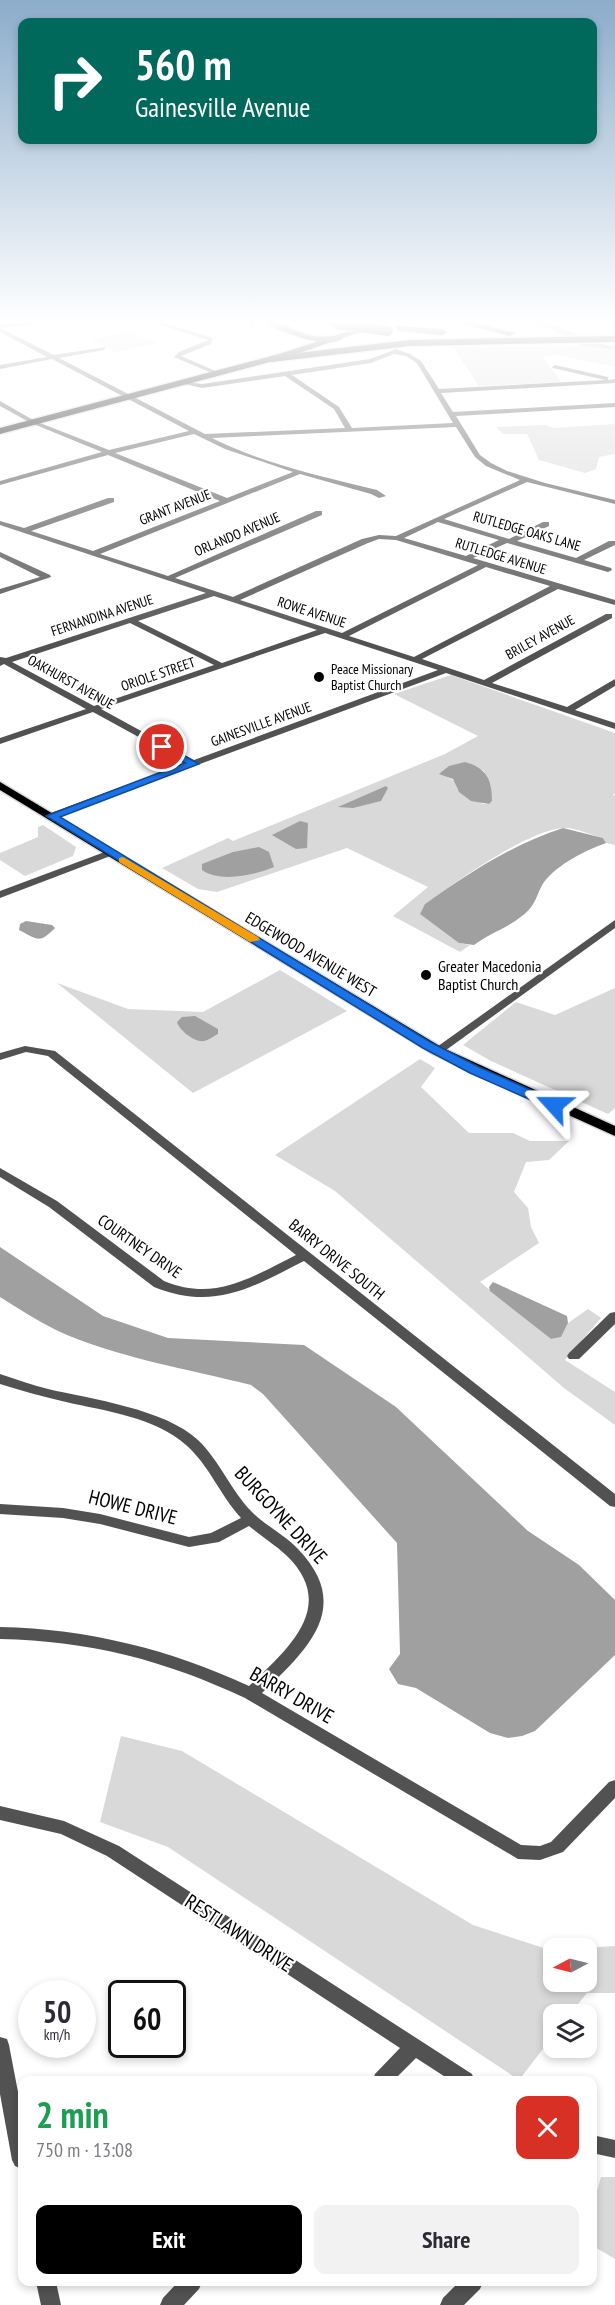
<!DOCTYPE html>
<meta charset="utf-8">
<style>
:root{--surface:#fff;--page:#f2f2f3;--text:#2b2b33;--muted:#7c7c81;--accent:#000}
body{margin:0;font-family:"PT Sans Narrow",sans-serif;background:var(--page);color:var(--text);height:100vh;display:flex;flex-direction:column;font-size:22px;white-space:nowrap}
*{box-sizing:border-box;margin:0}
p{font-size:20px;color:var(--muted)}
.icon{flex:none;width:33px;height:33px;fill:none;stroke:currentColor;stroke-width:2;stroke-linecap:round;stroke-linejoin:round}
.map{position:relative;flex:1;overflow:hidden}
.side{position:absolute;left:18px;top:2076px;width:579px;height:210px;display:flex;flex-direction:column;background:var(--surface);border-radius:12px;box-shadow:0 3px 9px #0003}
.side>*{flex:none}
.guide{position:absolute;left:18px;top:18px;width:579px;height:126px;border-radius:12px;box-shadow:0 3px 9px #0003;background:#00695c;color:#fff;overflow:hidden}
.needle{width:39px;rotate:263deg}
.buttons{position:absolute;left:543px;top:1938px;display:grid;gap:12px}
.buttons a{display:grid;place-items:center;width:54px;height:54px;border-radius:12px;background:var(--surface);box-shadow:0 3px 9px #0003;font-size:30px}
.speed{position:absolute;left:18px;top:1980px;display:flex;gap:12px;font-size:30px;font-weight:700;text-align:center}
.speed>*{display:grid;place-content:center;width:78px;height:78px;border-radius:50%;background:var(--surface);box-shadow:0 3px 9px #0003;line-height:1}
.speed small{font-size:15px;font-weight:400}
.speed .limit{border:3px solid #111;border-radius:9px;background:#fff;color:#111}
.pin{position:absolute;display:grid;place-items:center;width:51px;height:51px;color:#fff;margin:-26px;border:3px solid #fff;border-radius:50%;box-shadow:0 2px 6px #0007}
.me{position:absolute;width:66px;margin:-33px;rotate:294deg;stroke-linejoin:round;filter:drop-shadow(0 0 4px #0008)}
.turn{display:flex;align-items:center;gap:21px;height:126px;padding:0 18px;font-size:27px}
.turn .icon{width:78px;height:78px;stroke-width:2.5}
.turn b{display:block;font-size:42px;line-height:51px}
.round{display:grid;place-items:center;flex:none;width:63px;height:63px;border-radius:12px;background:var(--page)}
.headline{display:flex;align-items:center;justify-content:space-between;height:102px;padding:0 18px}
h1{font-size:36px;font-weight:600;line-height:45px;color:#1e9e55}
.cta{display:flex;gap:12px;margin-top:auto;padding:12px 18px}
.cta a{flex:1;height:69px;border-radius:12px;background:var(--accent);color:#fff;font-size:24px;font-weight:600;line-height:69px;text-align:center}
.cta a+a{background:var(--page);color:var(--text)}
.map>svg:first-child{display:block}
.green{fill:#d9d9d9;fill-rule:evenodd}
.water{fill:#a0a0a0}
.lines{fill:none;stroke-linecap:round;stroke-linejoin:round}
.major-casing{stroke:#dbdbdb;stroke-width:3}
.highway-casing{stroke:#dbdbdb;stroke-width:3}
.minor{fill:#525252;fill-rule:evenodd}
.major{fill:#000;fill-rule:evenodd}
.highway{fill:#000;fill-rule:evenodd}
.highway-bridge-casing{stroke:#dbdbdb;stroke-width:11;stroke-linecap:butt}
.highway-bridge{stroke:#000;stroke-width:10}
.route{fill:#1a73e8;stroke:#114b97;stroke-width:1.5}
.slow{fill:#f59e0b}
.poi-dot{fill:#000;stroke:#fff;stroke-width:2}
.labels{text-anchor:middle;stroke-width:4.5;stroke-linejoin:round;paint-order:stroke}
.far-street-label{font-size:14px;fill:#000;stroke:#fff}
.far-poi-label{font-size:14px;fill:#000;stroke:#fff;text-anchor:start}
.street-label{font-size:16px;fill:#000;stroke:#fff}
.poi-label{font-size:16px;fill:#000;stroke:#fff;text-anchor:start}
.near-street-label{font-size:20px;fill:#000;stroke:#fff}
</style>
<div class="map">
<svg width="615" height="2305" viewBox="0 0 615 2305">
<rect width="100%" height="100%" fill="#fff"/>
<g class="green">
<path d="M 513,320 L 533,320 L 550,330 L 493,326 L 497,321 L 513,323 Z"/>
<path d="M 131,331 L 157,343 L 116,352 L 91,339 Z"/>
<path d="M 582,346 L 615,349 L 615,367 L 558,355 L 543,356 L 561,382 L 479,386 L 453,347 Z"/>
<path d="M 615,424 L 615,454 L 599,457 L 596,469 L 585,473 L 539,460 L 527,434 L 503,434 L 496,427 L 546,425 L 553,428 Z"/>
<path d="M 451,675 L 615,733 L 615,793 L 613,795 L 615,796 L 615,845 L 606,843 L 603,838 C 591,835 575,827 563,828 C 526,831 456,882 425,904 L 459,943 L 470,945 L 460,952 L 393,916 L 428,887 L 347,848 L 217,892 L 198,889 L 162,868 L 228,838 L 233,841 L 445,754 L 478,736 L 394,694 ZM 465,762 L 484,771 L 492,801 L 489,804 L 483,804 L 457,789 L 456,782 L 446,776 Z"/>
<path d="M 43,825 L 76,847 L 73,856 L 25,876 L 0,860 L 0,853 L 38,837 L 38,827 Z"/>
<path d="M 280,970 L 347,1011 L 193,1093 L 57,983 L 128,1009 L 203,1012 Z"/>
<path d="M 615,988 L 615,1108 L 608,1114 L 491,1061 L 463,1045 L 516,1002 L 555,1015 Z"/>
<path d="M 420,1059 L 435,1068 L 421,1087 L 469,1133 L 513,1133 L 530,1141 L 569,1141 L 549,1160 L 526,1162 L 514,1192 L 528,1208 L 531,1227 L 539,1243 L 480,1282 L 551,1339 L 561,1337 L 568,1323 L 588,1309 L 601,1318 L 565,1360 L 615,1392 L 615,1425 L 564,1388 L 335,1191 L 275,1155 Z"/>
<path d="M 121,1736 L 182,1751 L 473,1925 L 553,1951 L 554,1982 L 586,1982 L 586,1948 L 583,1948 L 615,1946 L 615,1993 L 587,1993 L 570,2014 L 554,2014 L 553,2036 L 519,2080 L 168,1847 L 100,1822 Z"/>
<path d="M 601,2177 L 615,2177 L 615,2259 L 593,2246 L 593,2205 Z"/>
</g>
<g class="water">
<path d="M 533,320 C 562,320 586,345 615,346 L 615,349 L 582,346 Z"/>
<path d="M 465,762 C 487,768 492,780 492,801 L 489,804 L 471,801 L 459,792 L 453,779 L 439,774 L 449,766 Z"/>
<path d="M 386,786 L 388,788 L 381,801 L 353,808 L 338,807 Z"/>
<path d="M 300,821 L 308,823 L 307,848 L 296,849 L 272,835 Z"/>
<path d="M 563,828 L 603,838 L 606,843 C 586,850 558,864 544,882 C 536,894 537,905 522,916 C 507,928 488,934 474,945 L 459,943 L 420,914 L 425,904 C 469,873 511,845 563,828 Z"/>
<path d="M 259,847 L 269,852 L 274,867 C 255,875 220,883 202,870 L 202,864 L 233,852 Z"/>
<path d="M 26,921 L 52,925 L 55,928 C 39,944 38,940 19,930 L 20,924 Z"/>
<path d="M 195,1016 L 218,1029 L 218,1034 C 214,1036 209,1040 204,1041 C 195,1043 179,1030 177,1022 L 182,1017 Z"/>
<path d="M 0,1247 L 103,1316 L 168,1338 L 304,1345 L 396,1407 L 528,1531 L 579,1565 L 615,1600 L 615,1655 L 535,1731 L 522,1736 L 508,1738 L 490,1733 L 416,1688 L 398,1684 L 389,1669 L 400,1654 L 397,1543 L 263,1394 L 251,1385 C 188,1369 114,1357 56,1330 C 36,1320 18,1308 0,1297 Z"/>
<path d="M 493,1282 L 567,1316 L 568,1323 L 561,1337 L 551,1339 L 490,1291 L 489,1287 Z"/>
</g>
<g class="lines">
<defs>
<g id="major">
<path d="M 383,320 L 395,320 L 285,358 L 0,434 L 0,428 L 279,354 Z"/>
<path d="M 0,782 L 443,1048 L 615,1126 L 615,1136 L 433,1054 L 0,790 Z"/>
</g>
<g id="highway">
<path d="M 262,320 C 281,320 295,332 313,336 C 323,338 333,334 342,339 C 325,350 277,331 262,320 Z"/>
<path d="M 316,320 L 333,320 L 341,324 L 337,327 Z"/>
<path d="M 369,320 L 380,320 L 371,326 L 367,323 Z"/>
<path d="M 449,320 L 466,320 L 515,333 L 510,336 Z"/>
<path d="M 397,326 L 442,329 L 447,332 L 442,335 L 400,331 L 397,330 Z"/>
<path d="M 615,336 L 615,342 L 410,346 L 271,362 L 266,359 L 271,356 L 410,340 Z"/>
</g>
</defs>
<use href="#major" class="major-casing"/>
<use href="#highway" class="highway-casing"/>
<g class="minor">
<path d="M 49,320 L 80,320 L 0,328 L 0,324 Z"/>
<path d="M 144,320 L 155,320 L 213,338 L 211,344 L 181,356 L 218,372 L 218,374 L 214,374 L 174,357 L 179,352 L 208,340 Z"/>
<path d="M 243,320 L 254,322 L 254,326 L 249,327 L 249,324 Z"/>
<path d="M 0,328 L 54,355 L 106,347 L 104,350 L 59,358 L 205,434 L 345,428 L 334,409 L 285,376 L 202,388 L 180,383 L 180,381 L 202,384 L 370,359 L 396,349 L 410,354 L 421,361 L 439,389 L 605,380 L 553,368 L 552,367 L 555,365 L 608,377 L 608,380 L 615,379 L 615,383 L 441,393 L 453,412 L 615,403 L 615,407 L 456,416 L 480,455 L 491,463 L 507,471 L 545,483 L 615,500 L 615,504 L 527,482 L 444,519 L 509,539 L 543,522 L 549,522 L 549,526 L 517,541 L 576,558 L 609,541 L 615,541 L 615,545 L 584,560 L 611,568 L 612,570 L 608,572 L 507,543 L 473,558 L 615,600 L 615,605 L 558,589 L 422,659 L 484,680 L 606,614 L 612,614 L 612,618 L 492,683 L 567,707 L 615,679 L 615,686 L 575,710 L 615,723 L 615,729 L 446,673 L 54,818 L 48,818 L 48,814 L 186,763 L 93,712 L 0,744 L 0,738 L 86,709 L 4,664 L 0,666 L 0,657 L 6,658 L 206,593 L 0,525 L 0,521 L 24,528 L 108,498 L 114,498 L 114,502 L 31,531 L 93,551 L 220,501 L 108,455 L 0,485 L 0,481 L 102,452 L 31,423 L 0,406 L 0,401 L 35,421 L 109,450 L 189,431 L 52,359 L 0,369 L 0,365 L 47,357 L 0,332 ZM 394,354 L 406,356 L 417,363 L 453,423 L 352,428 L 339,407 L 292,375 L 371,363 ZM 456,427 L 475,457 L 486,466 L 520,480 L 396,536 L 379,535 L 362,539 L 233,597 L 175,578 L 322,515 L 322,511 L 316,511 L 168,576 L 100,554 L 300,474 L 371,494 L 379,498 L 386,496 L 377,490 C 321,476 264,464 212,438 ZM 194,434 L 225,449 L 293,472 L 227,498 L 115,453 ZM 438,522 L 499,540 L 466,556 L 404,538 ZM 379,539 L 396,540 L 478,565 L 342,633 L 240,600 L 368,543 ZM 486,567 L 550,586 L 414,657 L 349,636 ZM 214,596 L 317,630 L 222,663 L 138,621 ZM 130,623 L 214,665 L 94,706 L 12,662 ZM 325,633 L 438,670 L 194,760 L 101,709 Z"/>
<path d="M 0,552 L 50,575 L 51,577 L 0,594 L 0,589 L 40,577 L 0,557 Z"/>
<path d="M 110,850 L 113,851 L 113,855 L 0,898 L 0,891 Z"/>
<path d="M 615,920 L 615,928 L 442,1053 L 434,1053 L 432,1051 L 434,1049 Z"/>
<path d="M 25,1046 L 55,1051 L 615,1494 L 615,1507 L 610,1506 L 304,1261 C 251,1288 214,1311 154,1287 L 49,1207 L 0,1177 L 0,1168 L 57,1201 L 164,1281 C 215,1302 250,1278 296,1255 L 48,1056 L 26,1052 L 0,1060 L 0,1053 Z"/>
<path d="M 615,1312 L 615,1324 L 579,1359 L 569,1359 L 567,1356 L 569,1353 L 610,1313 Z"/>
<path d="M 0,1374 C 16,1379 32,1385 48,1389 C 91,1399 165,1409 198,1440 C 220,1461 231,1491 252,1512 C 266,1526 285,1535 298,1549 C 354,1607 307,1650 262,1693 L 521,1845 L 540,1846 L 551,1842 L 609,1782 L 615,1780 L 615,1798 L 563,1852 L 540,1860 L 518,1859 L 245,1698 C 164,1660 90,1641 0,1639 L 0,1627 C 88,1629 169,1649 249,1686 C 288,1649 339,1606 286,1555 C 275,1545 261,1536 249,1526 L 219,1542 L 189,1547 L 100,1524 L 63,1518 L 0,1514 L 0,1504 L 63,1508 L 100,1514 L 189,1537 L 211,1533 L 241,1518 C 220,1495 209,1465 186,1445 C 155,1417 105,1411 66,1402 C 44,1397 22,1391 0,1384 Z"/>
<path d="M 0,1806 L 64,1821 L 119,1846 L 472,2074 L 474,2080 L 450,2080 L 416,2058 L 394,2080 L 373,2080 L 375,2074 L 400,2048 L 107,1856 L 61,1834 L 0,1820 Z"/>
<path d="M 0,2037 L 7,2039 L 9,2045 L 22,2113 L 22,2169 L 15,2166 L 12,2160 L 0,2094 Z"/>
<path d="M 592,2135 L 615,2140 L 615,2158 L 592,2153 Z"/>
<path d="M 36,2282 L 56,2282 L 61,2305 L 41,2305 Z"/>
<path d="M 178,2282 L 202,2282 L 199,2289 L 184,2305 L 160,2305 L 163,2298 Z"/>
<path d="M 459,2282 L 483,2282 L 480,2289 L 464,2305 L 440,2305 L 443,2298 Z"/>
</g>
<use href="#major" class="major"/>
<use href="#highway" class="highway"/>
<defs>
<path id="highway-bridge" d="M 337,324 L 388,331"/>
</defs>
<use href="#highway-bridge" class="highway-bridge-casing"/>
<use href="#highway-bridge" class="highway-bridge"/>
</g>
<linearGradient id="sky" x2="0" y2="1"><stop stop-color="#8baccb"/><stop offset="0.5" stop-color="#fff"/><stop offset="1" stop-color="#fff" stop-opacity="0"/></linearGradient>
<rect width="615" height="643" fill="url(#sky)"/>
<path class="route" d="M 162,744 L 199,764 L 60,817 L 432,1043 L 479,1067 L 558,1102 L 558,1108 L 549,1108 L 470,1073 L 423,1048 L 46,816 L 185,763 L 158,750 L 157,747 Z"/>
<path class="slow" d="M 123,857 L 258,937 L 260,940 L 250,942 L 119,862 L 119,858 Z"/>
<g class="poi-dot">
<circle cx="319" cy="677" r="6"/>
<circle cx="426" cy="975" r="6"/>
</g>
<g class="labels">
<g class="far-street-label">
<text transform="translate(175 507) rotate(-21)" y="5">GRANT AVENUE</text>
<text transform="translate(527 531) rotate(16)" y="5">RUTLEDGE OAKS LANE</text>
<text transform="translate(237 534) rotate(-23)" y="5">ORLANDO AVENUE</text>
<text transform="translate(501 556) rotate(17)" y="5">RUTLEDGE AVENUE</text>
<text transform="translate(312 612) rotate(18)" y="5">ROWE AVENUE</text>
<text transform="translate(102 615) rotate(-18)" y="5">FERNANDINA AVENUE</text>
<text transform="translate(540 637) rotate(-29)" y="5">BRILEY AVENUE</text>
<text transform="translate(158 674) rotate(-19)" y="5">ORIOLE STREET</text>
<text transform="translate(71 682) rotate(29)" y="5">OAKHURST AVENUE</text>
<text transform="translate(261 724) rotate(-20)" y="5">GAINESVILLE AVENUE</text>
</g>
<g class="far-poi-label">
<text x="331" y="674">Peace Missionary<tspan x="331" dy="16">Baptist Church</tspan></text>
</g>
<g class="street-label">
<text transform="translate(311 954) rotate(31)" y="6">EDGEWOOD AVENUE WEST</text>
<text transform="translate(140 1246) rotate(35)" y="6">COURTNEY DRIVE</text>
<text transform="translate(337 1259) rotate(39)" y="6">BARRY DRIVE SOUTH</text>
</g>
<g class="poi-label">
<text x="438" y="972">Greater Macedonia<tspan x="438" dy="18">Baptist Church</tspan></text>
</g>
<g class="near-street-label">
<text transform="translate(133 1507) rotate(14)" y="7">HOWE DRIVE</text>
<text transform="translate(281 1515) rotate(47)" y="7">BURGOYNE DRIVE</text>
<text transform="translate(292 1695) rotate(30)" y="7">BARRY DRIVE</text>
<text transform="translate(239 1933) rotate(33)" y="7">RESTLAWN DRIVE</text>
</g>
</g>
</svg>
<div class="buttons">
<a><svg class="needle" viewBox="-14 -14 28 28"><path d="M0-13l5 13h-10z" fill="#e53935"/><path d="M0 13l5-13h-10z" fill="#7c7c81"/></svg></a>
<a><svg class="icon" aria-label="layers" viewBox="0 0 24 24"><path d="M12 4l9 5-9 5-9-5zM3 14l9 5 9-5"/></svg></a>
</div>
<div class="speed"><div>50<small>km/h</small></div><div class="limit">60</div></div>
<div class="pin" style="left:162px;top:747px;background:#d93025"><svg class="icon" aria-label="arrive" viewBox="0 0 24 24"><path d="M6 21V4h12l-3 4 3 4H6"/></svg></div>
<svg class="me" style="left:554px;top:1105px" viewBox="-20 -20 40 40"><path d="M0-17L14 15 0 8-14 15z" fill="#1a73e8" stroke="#fff" stroke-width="4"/></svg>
<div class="guide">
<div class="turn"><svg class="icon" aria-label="right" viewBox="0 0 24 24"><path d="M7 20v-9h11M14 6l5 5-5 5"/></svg><div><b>560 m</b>Gainesville Avenue</div></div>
</div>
<section class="side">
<div class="headline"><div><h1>2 min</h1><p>750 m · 13:08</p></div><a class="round" style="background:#d93025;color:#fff"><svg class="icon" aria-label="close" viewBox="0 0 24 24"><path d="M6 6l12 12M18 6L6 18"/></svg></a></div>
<div class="cta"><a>Exit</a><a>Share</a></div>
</section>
</div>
